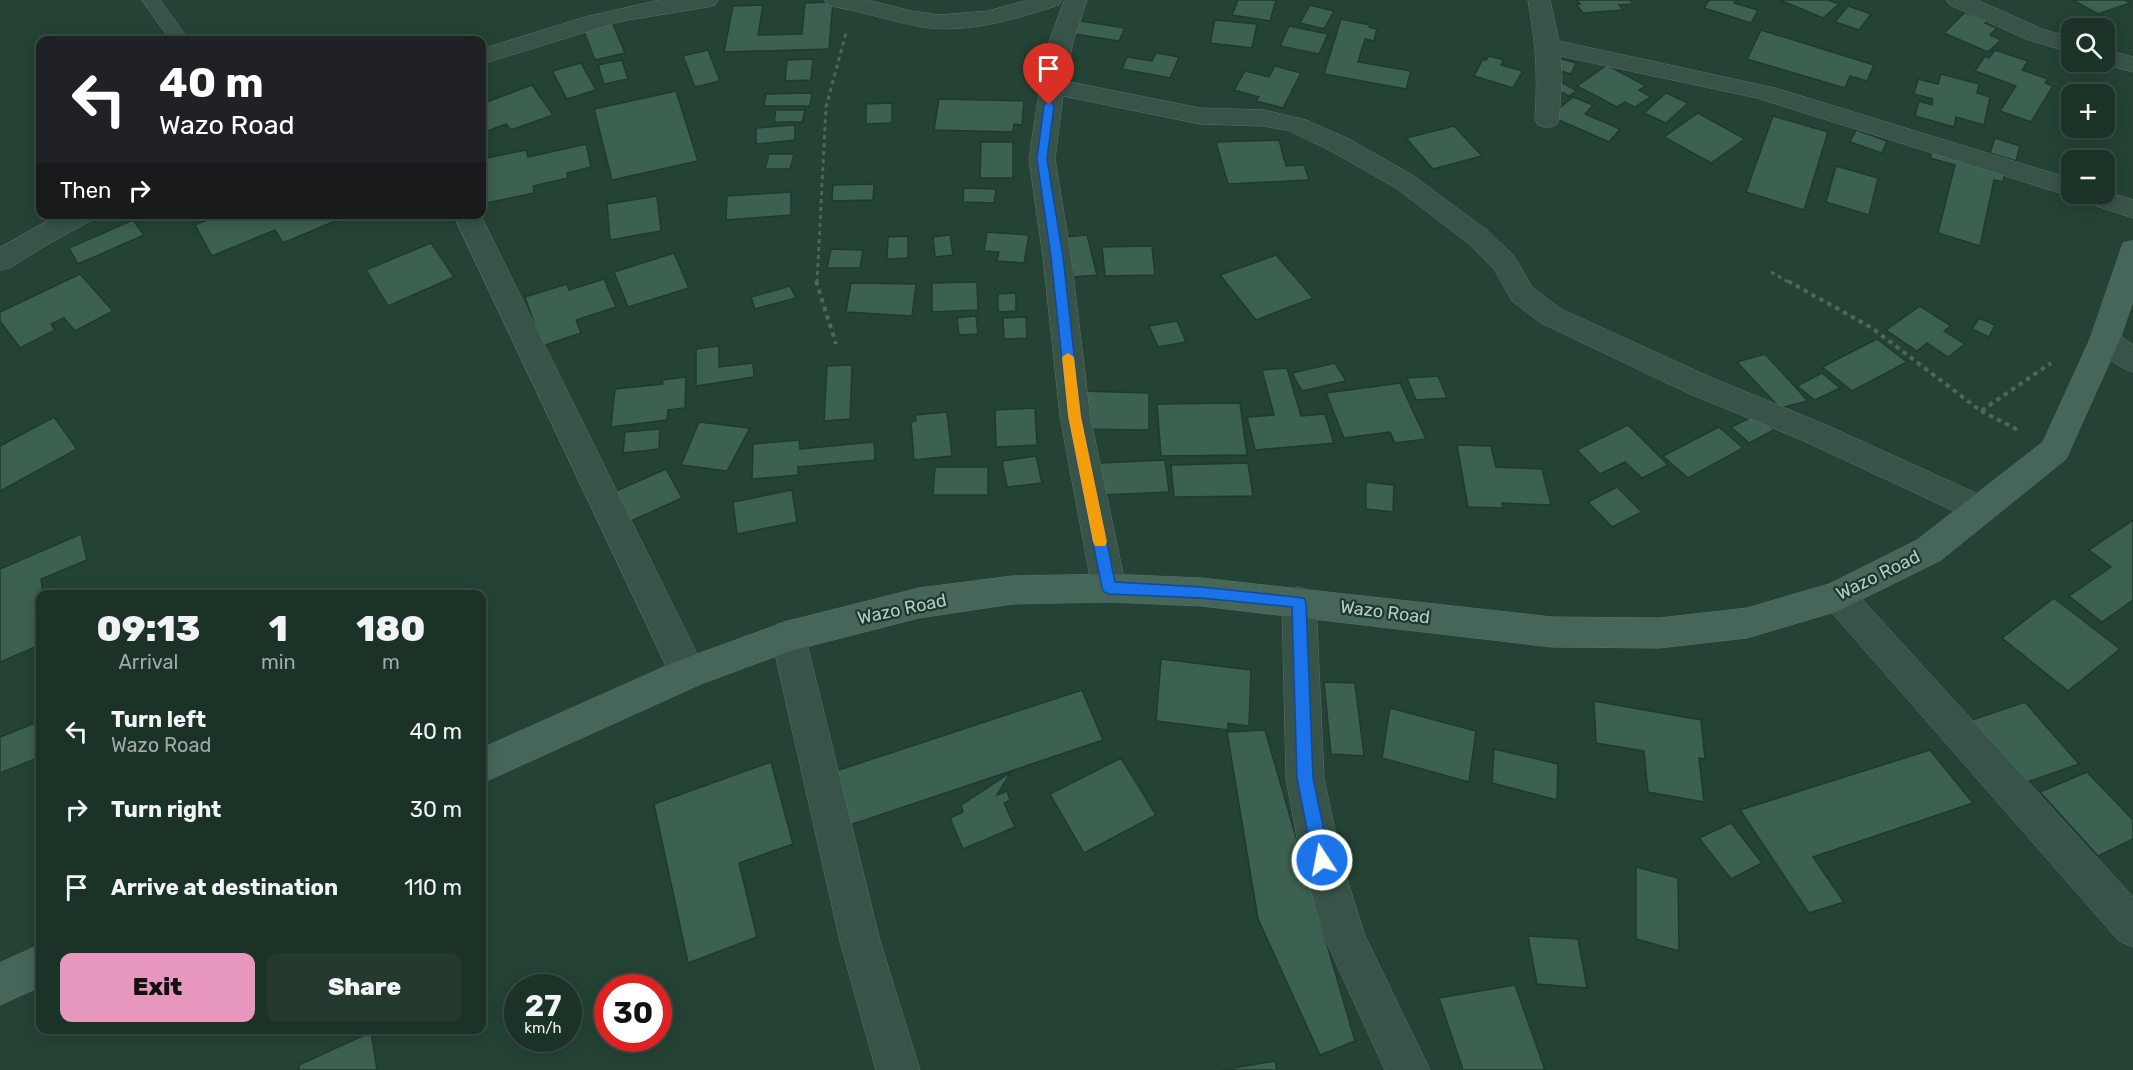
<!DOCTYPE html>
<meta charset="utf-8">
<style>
:root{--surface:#1b3227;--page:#243a2f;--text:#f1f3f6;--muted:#a0aaa7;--line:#394d44;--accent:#e797bd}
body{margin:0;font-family:Rubik,sans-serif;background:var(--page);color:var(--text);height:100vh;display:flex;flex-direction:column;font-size:22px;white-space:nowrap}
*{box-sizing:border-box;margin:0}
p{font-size:20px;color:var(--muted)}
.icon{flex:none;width:33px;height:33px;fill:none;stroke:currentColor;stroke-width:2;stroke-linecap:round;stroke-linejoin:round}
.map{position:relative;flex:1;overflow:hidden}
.details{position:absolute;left:36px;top:590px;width:450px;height:444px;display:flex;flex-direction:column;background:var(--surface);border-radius:12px;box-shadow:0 3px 15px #0003,0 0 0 2px var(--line)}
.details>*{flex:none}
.banner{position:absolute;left:36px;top:36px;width:450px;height:183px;border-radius:12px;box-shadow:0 3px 15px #0003,0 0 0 2px var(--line);background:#202124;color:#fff;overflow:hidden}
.tools{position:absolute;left:2061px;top:18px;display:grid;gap:12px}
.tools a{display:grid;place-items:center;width:54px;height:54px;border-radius:12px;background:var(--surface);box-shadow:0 3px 15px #0003,0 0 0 2px var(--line);font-size:30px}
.speed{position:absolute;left:504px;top:974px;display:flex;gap:12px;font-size:30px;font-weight:700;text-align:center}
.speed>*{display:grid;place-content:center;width:78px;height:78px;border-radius:50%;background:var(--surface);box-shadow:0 3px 15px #0003,0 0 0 2px var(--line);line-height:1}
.speed small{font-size:15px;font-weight:400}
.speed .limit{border:9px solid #d22;background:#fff;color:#111}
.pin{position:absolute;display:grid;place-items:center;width:51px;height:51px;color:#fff;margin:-62px -26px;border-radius:50% 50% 50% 0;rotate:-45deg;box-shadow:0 0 6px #0007}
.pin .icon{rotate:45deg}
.me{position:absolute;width:66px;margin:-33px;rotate:349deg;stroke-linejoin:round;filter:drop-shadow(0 0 4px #0008)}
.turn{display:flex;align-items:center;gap:21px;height:126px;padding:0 24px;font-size:27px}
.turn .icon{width:78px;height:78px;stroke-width:2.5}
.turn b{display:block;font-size:42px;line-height:51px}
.then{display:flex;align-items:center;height:57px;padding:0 24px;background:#0003;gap:12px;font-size:22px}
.eta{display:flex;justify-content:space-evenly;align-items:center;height:102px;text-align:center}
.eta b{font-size:36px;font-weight:800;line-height:42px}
.cta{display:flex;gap:12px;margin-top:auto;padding:12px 24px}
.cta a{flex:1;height:69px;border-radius:12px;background:var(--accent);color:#111;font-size:24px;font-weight:800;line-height:69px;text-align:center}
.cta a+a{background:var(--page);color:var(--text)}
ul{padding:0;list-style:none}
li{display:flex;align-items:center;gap:18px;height:78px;padding:0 24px}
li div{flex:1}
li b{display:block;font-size:22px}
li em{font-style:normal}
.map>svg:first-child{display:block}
.building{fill:#3d6150;stroke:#1f3a2e;stroke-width:1.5}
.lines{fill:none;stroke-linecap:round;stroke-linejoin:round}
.service-casing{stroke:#597368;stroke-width:1}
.minor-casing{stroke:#597368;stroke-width:1}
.tertiary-casing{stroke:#597368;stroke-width:1}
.secondary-casing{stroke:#597368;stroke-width:1}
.path-far1{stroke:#4d6a50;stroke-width:3;stroke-dasharray:4 4;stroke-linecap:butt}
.path{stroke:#4d6a50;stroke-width:4;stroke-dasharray:4.5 4.5;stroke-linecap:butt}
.service{fill:#385347;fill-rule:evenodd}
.minor{fill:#385347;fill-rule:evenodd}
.tertiary{fill:#385347;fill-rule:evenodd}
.secondary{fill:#466659;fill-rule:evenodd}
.route{fill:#1a73e8;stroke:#114b97;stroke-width:1.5}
.slow{fill:#f59e0b}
.labels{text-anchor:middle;stroke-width:4.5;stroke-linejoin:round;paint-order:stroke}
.street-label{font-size:18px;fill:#b5cdc3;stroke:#1d382c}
</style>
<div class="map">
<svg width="2133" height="1070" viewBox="0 0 2133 1070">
<rect width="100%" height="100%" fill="#244334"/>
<g class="building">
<path d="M 1238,0 L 1276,0 L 1270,21 L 1232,15 Z"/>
<path d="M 1577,0 L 1630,0 L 1633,4 L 1619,5 L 1623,10 L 1583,13 L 1576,4 L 1580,4 Z"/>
<path d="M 1709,0 L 1736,0 L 1734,3 L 1758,10 L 1751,23 L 1704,8 Z"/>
<path d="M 1780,0 L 1828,0 L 1839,4 L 1823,18 Z"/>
<path d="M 2073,0 L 2125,0 L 2130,3 L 2098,14 Z"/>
<path d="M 833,2 L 829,49 L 724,52 L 733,6 L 763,5 L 758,35 L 802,34 L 805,3 Z"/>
<path d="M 1310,5 L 1334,11 L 1324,29 L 1300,23 Z"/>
<path d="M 1848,6 L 1871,14 L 1859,30 L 1835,22 Z"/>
<path d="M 1965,12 L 1987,21 L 1985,23 L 1997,28 L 1990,35 L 2001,40 L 1988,52 L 1944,33 Z"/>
<path d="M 1341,19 L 1370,25 L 1369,27 L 1377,29 L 1374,41 L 1365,39 L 1358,62 L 1411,71 L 1406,89 L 1324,74 Z"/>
<path d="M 1074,20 L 1125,28 L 1119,41 L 1068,33 Z"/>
<path d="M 1215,20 L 1257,24 L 1252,48 L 1210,43 Z"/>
<path d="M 612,22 L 625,53 L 595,60 L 583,29 Z"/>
<path d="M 1289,26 L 1328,34 L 1319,54 L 1280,46 Z"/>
<path d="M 1761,30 L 1874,65 L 1867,81 L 1850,76 L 1845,88 L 1747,59 Z"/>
<path d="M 708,50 L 720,81 L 695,87 L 683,56 Z"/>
<path d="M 1995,50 L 2028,61 L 2022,70 L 2048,79 L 2045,83 L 2053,86 L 2031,122 L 2000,111 L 2016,86 L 1975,71 L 1985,56 L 1989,58 Z"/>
<path d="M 1156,53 L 1179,57 L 1170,78 L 1122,69 L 1127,57 L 1152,61 Z"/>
<path d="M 1489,56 L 1504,60 L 1501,65 L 1523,71 L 1513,88 L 1474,76 L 1483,59 L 1486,60 Z"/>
<path d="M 1555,57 L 1576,63 L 1571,74 L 1550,68 Z"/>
<path d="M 813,59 L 811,80 L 785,81 L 787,60 Z"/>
<path d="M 622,60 L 628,79 L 604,84 L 598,65 Z"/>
<path d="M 581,63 L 596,90 L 567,99 L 552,71 Z"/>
<path d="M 1607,65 L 1646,86 L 1639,90 L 1651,97 L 1635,107 L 1625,102 L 1617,107 L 1577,86 Z"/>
<path d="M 1275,66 L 1301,73 L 1283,108 L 1256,101 L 1259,97 L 1234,90 L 1245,71 L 1269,77 Z"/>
<path d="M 1941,74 L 1979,84 L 1977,93 L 1990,97 L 1984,125 L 1956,117 L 1954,127 L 1915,116 L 1919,101 L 1932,105 L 1933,99 L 1914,94 L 1918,79 L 1938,84 Z"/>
<path d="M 1557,80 L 1577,91 L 1569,96 L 1550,86 Z"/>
<path d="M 532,85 L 553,115 L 511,130 L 506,124 L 485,132 L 482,126 L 482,109 L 487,108 L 484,103 Z"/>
<path d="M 676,91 L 698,161 L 612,180 L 594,109 Z"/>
<path d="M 812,93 L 810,106 L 764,106 L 766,94 Z"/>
<path d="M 1666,93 L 1688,103 L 1666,123 L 1644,113 Z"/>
<path d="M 1573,97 L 1593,105 L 1585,114 L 1620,129 L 1609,142 L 1550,116 Z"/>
<path d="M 939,99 L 1024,101 L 1022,125 L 1014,124 L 1013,132 L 934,130 Z"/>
<path d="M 892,103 L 892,123 L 866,124 L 866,104 Z"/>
<path d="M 776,110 L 805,110 L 802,122 L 774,122 Z"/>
<path d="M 1698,113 L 1745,139 L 1711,163 L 1664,137 Z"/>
<path d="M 1773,116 L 1828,132 L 1804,210 L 1746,192 Z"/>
<path d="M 795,125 L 795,140 L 756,144 L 756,128 Z"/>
<path d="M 1454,126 L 1482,156 L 1433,169 L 1406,138 Z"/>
<path d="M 1856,130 L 1887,141 L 1882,153 L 1850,142 Z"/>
<path d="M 1995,138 L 2020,146 L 2016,161 L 1990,153 Z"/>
<path d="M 1279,140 L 1286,166 L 1304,165 L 1309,180 L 1228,184 L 1216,142 Z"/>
<path d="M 981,142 L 1013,142 L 1013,178 L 980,178 Z"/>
<path d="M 586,144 L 591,167 L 567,173 L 568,178 L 533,186 L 534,193 L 482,204 L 482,159 L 526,150 L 528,157 Z"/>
<path d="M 1933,147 L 2006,169 L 2003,182 L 1994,180 L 1980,246 L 1938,233 L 1955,165 L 1930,158 Z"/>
<path d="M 769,154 L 794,154 L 790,169 L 765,169 Z"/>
<path d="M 1836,166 L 1878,178 L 1869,215 L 1826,202 Z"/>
<path d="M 874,184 L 873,200 L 832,201 L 833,185 Z"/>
<path d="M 964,188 L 996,189 L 994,203 L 963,202 Z"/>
<path d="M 791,192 L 791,215 L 726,220 L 727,196 Z"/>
<path d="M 657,196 L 661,231 L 610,240 L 607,204 Z"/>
<path d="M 222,214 L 352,214 L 283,243 L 275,230 L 212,256 L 195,225 Z"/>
<path d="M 133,220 L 144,235 L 78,264 L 69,248 Z"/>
<path d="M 987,232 L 1029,235 L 1024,263 L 997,261 L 999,252 L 984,251 Z"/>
<path d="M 950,235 L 953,255 L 935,257 L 933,237 Z"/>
<path d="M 1087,235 L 1097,275 L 1074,277 L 1065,237 Z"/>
<path d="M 908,236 L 908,258 L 887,259 L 888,237 Z"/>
<path d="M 431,243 L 454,277 L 388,306 L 366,270 Z"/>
<path d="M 1152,246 L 1155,275 L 1105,276 L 1102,247 Z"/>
<path d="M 831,249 L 863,250 L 860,268 L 827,268 Z"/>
<path d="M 674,253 L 689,288 L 628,307 L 614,272 Z"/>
<path d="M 1276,255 L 1313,298 L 1256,320 L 1220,275 Z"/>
<path d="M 80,274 L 113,311 L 75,331 L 64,318 L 51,324 L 55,330 L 20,348 L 0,321 L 0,312 Z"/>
<path d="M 604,279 L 616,307 L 576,320 L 581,333 L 542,346 L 525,297 L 567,284 L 569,290 Z"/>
<path d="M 977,282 L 978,310 L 932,312 L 932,283 Z"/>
<path d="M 851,283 L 916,284 L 912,316 L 846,312 Z"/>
<path d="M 790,286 L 796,298 L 755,309 L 751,297 Z"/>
<path d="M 1016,293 L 1016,311 L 998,312 L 998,294 Z"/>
<path d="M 1920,306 L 1951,326 L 1944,331 L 1965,344 L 1948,357 L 1927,343 L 1917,351 L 1886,330 Z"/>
<path d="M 976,316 L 978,334 L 959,335 L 957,318 Z"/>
<path d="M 1026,317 L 1027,338 L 1004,339 L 1003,318 Z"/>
<path d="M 1979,318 L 1995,325 L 1989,337 L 1972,329 Z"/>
<path d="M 1177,321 L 1186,342 L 1158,347 L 1149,326 Z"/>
<path d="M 1877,339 L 1907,362 L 1852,391 L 1822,367 Z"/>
<path d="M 719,346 L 719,367 L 753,363 L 754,377 L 696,386 L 696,349 Z"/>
<path d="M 1765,354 L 1808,401 L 1780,408 L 1737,362 Z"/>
<path d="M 1335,363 L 1346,381 L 1302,391 L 1292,373 Z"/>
<path d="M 852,365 L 850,419 L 824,421 L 827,366 Z"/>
<path d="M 1287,368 L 1301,416 L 1325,414 L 1334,443 L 1255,450 L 1247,417 L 1274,415 L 1262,370 Z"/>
<path d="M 1822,373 L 1840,388 L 1815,400 L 1797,386 Z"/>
<path d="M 1438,376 L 1447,398 L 1416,400 L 1407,378 Z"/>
<path d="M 686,377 L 685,408 L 668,410 L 667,420 L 611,427 L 615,389 L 663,384 L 662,380 Z"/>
<path d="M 1400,383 L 1426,439 L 1395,443 L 1390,432 L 1344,438 L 1326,393 Z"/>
<path d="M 1080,391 L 1149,393 L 1149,430 L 1079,429 Z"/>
<path d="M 1240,403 L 1247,455 L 1161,456 L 1157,404 Z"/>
<path d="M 1035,408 L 1037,445 L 996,447 L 995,410 Z"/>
<path d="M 947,412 L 952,456 L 914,460 L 911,422 L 916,421 L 915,415 Z"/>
<path d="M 1756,415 L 1774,430 L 1749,443 L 1731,427 Z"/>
<path d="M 54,417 L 77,449 L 0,491 L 0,446 Z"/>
<path d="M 699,422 L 750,428 L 727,471 L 681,465 Z"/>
<path d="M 1628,425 L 1668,465 L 1642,478 L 1625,462 L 1600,474 L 1577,450 Z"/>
<path d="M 1719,427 L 1743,448 L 1688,478 L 1663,456 Z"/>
<path d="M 660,429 L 659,449 L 623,453 L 625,432 Z"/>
<path d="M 799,440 L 800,449 L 874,442 L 875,460 L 798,467 L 798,475 L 752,479 L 753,444 Z"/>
<path d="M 1457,445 L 1491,446 L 1496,467 L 1542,469 L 1551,505 L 1502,503 L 1503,508 L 1468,507 Z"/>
<path d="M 1036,456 L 1042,483 L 1007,487 L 1002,461 Z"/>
<path d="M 1165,460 L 1169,492 L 1102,495 L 1100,463 Z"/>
<path d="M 1248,463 L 1253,496 L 1174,497 L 1171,465 Z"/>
<path d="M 935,467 L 988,467 L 988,495 L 933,495 Z"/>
<path d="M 666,469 L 682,498 L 631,521 L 616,491 Z"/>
<path d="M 1366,482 L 1394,485 L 1393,512 L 1366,509 Z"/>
<path d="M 1617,487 L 1642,512 L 1612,527 L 1588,502 Z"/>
<path d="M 792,490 L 797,522 L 737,534 L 733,502 Z"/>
<path d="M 2133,520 L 2133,600 L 2102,622 L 2069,596 L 2111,567 L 2089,550 Z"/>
<path d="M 81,534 L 87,560 L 41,579 L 43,594 L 40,594 L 40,645 L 0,662 L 0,569 Z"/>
<path d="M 2054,598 L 2120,649 L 2068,691 L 2002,638 Z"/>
<path d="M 1161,659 L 1251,670 L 1249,726 L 1228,723 L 1228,730 L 1156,721 Z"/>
<path d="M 1324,682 L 1355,683 L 1364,756 L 1331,754 Z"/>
<path d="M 1082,690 L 1103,740 L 844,827 L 830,773 Z"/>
<path d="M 1594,701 L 1701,720 L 1705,759 L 1699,758 L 1704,802 L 1648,792 L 1644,751 L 1596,743 Z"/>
<path d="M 2025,702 L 2079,764 L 2021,784 L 1969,721 Z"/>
<path d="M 1390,708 L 1476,731 L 1469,782 L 1382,758 Z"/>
<path d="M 40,721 L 40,757 L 0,773 L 0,737 Z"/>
<path d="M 1265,730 L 1355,1041 L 1320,1055 L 1258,919 L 1227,732 Z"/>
<path d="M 1494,749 L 1558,764 L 1557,800 L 1492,783 Z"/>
<path d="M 1930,750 L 1973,803 L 1813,857 L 1844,902 L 1809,913 L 1740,810 Z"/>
<path d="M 1121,758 L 1156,815 L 1084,853 L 1050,794 Z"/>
<path d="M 771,762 L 793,844 L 739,863 L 757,937 L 688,963 L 654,804 Z"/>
<path d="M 1011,772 L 997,795 L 1007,791 L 1010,800 L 1004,803 L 1015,827 L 963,849 L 950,818 L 963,812 L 961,805 Z"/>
<path d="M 2087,772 L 2133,820 L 2133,839 L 2098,856 L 2040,792 Z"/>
<path d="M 1731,823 L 1762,863 L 1731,879 L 1699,838 Z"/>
<path d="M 1636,867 L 1678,878 L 1679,951 L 1636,939 Z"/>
<path d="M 1528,936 L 1578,939 L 1587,988 L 1537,984 Z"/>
<path d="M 1515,985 L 1545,1070 L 1463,1070 L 1439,998 Z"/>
<path d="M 371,1032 L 377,1070 L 299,1070 L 299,1065 Z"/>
<path d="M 1275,1061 L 1277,1070 L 1221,1070 Z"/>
</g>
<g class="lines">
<defs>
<path id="service" d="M 142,0 L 160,0 L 189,40 L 171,40 Z"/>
<g id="minor">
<path d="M 660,0 L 718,0 L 715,5 L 707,7 L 622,21 L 482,64 L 482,49 L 585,17 Z"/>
<path d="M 825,0 L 867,0 L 912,11 L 939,15 L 988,11 L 1028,0 L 1062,0 L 1059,5 C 1015,19 969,34 922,27 C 893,22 865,12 836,7 L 828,5 Z"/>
<path d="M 1065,0 L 1087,0 L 1073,42 L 1065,81 L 1200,108 L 1264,110 L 1306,120 L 1349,139 L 1414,176 L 1488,231 L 1514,256 L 1532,287 L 1561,309 L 1710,377 L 1826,425 L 1991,500 L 1996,509 L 1991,518 L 1980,522 L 1969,518 L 1804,441 L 1688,393 L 1541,323 L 1512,301 L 1494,269 L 1468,243 L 1396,188 L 1331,151 L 1290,131 L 1264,126 L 1200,124 L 1063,96 L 1055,159 L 1071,257 L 1090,416 L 1126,588 L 1121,598 L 1109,602 L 1097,598 L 1092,588 L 1060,416 L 1043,257 L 1029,159 L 1040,86 L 1049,42 Z"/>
<path d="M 1528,0 L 1550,0 L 1559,41 L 1775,88 L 2072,179 L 2072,194 L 2104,194 L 2104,191 L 2133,200 L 2133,218 L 2078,200 L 2075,196 L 2063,194 L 1757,98 L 1560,56 L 1562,76 L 1559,120 L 1556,125 L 1547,128 L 1538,125 L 1535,120 C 1538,74 1536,46 1528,0 Z"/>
<path d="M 1947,0 L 1977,0 L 2042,29 L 2072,38 L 2072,53 L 2026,39 L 1950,5 Z"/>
<path d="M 2104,49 L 2133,57 L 2133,72 L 2097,62 L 2104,62 Z"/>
<path d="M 60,214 L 96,214 L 92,220 L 43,247 L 10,268 L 0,270 L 0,248 Z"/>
<path d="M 453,214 L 480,214 L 701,662 L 706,673 L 701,684 L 688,689 L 675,684 Z"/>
<path d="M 1838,581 L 1850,586 L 2133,897 L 2133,947 L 2119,941 L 1826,606 L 1821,596 L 1826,586 Z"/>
<path d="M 1299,587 L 1311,592 L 1316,602 L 1324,778 L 1341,860 L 1365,936 L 1430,1070 L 1385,1070 L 1327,943 L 1301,860 L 1286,778 L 1282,602 L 1287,592 Z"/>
<path d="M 788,621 L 800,625 L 805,636 L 880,941 L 920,1070 L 876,1070 L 840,941 L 771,636 L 776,625 Z"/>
</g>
<path id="tertiary" d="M 2105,328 L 2115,332 L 2133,345 L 2133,372 C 2117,367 2099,353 2090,339 L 2095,332 Z"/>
<g id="secondary">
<path d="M 2133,241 L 2133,301 L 2120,339 L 2066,459 L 1941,560 L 1838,611 L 1747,638 L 1659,648 L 1552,647 L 1201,606 L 1109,602 L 1012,604 L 919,618 L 790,651 L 701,684 L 482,783 L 482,748 L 675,662 L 788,621 L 919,588 L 1012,576 L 1109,574 L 1201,578 L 1552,617 L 1659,618 L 1747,608 L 1829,584 L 1917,540 L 2043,442 L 2090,339 L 2123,243 Z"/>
<path d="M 40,945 L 40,987 L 0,1005 L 0,963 Z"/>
</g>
</defs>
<use href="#service" class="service-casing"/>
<use href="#minor" class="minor-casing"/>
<use href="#tertiary" class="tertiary-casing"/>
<use href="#secondary" class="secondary-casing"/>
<g class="path-far1">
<path d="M 1771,272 L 1790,283"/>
<path d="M 817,283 L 826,107 L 846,33"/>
</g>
<g class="path">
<path d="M 816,281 L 836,344"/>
<path d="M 1788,281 L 1872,328 L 1981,411 L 2051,363"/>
<path d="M 1981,411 L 2020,431"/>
</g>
<use href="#service" class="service"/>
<use href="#minor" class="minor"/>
<use href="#tertiary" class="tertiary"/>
<use href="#secondary" class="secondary"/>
</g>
<path class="route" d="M 1049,101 L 1054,105 L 1047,159 L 1063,257 L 1081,416 L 1115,582 L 1201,587 L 1304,598 L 1306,602 L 1313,778 L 1330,860 L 1327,865 L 1322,868 L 1316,865 L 1313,860 L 1297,778 L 1292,607 L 1201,598 L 1109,594 L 1104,592 L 1102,588 L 1068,416 L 1051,257 L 1037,159 L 1044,105 Z"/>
<path class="slow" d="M 1068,353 L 1074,357 L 1081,416 L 1107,542 L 1105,546 L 1095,546 L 1093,542 L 1068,416 L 1062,357 Z"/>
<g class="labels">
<g class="street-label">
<text transform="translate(1878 575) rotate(-26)" y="6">Wazo Road</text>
<text transform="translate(902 609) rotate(-12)" y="6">Wazo Road</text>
<text transform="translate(1385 612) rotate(7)" y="6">Wazo Road</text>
</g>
</g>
</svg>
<div class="tools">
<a><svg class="icon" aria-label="search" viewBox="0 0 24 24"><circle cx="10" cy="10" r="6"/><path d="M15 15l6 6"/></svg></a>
<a>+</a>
<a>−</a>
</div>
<div class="speed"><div>27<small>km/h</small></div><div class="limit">30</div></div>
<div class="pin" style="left:1049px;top:105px;background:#d93025"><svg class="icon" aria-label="arrive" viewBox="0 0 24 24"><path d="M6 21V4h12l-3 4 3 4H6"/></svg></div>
<svg class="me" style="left:1322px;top:860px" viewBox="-20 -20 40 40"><circle r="17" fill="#1a73e8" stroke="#fff" stroke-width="3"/><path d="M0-11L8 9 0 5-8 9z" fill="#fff"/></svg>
<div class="banner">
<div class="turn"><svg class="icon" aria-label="left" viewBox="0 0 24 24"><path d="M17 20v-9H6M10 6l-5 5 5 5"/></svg><div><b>40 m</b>Wazo Road</div></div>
<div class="then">Then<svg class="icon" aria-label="right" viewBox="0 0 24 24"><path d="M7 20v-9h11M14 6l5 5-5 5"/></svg></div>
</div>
<section class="details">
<div class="eta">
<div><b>09:13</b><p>Arrival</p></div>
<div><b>1</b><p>min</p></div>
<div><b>180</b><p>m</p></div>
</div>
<ul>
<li><svg class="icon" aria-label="left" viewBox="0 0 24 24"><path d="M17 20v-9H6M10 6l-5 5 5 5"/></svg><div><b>Turn left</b><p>Wazo Road</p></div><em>40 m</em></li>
<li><svg class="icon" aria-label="right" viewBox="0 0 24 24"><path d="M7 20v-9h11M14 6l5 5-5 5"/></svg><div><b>Turn right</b></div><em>30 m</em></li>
<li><svg class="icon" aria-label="arrive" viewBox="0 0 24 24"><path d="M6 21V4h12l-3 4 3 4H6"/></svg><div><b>Arrive at destination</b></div><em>110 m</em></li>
</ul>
<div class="cta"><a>Exit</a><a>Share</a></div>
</section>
</div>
